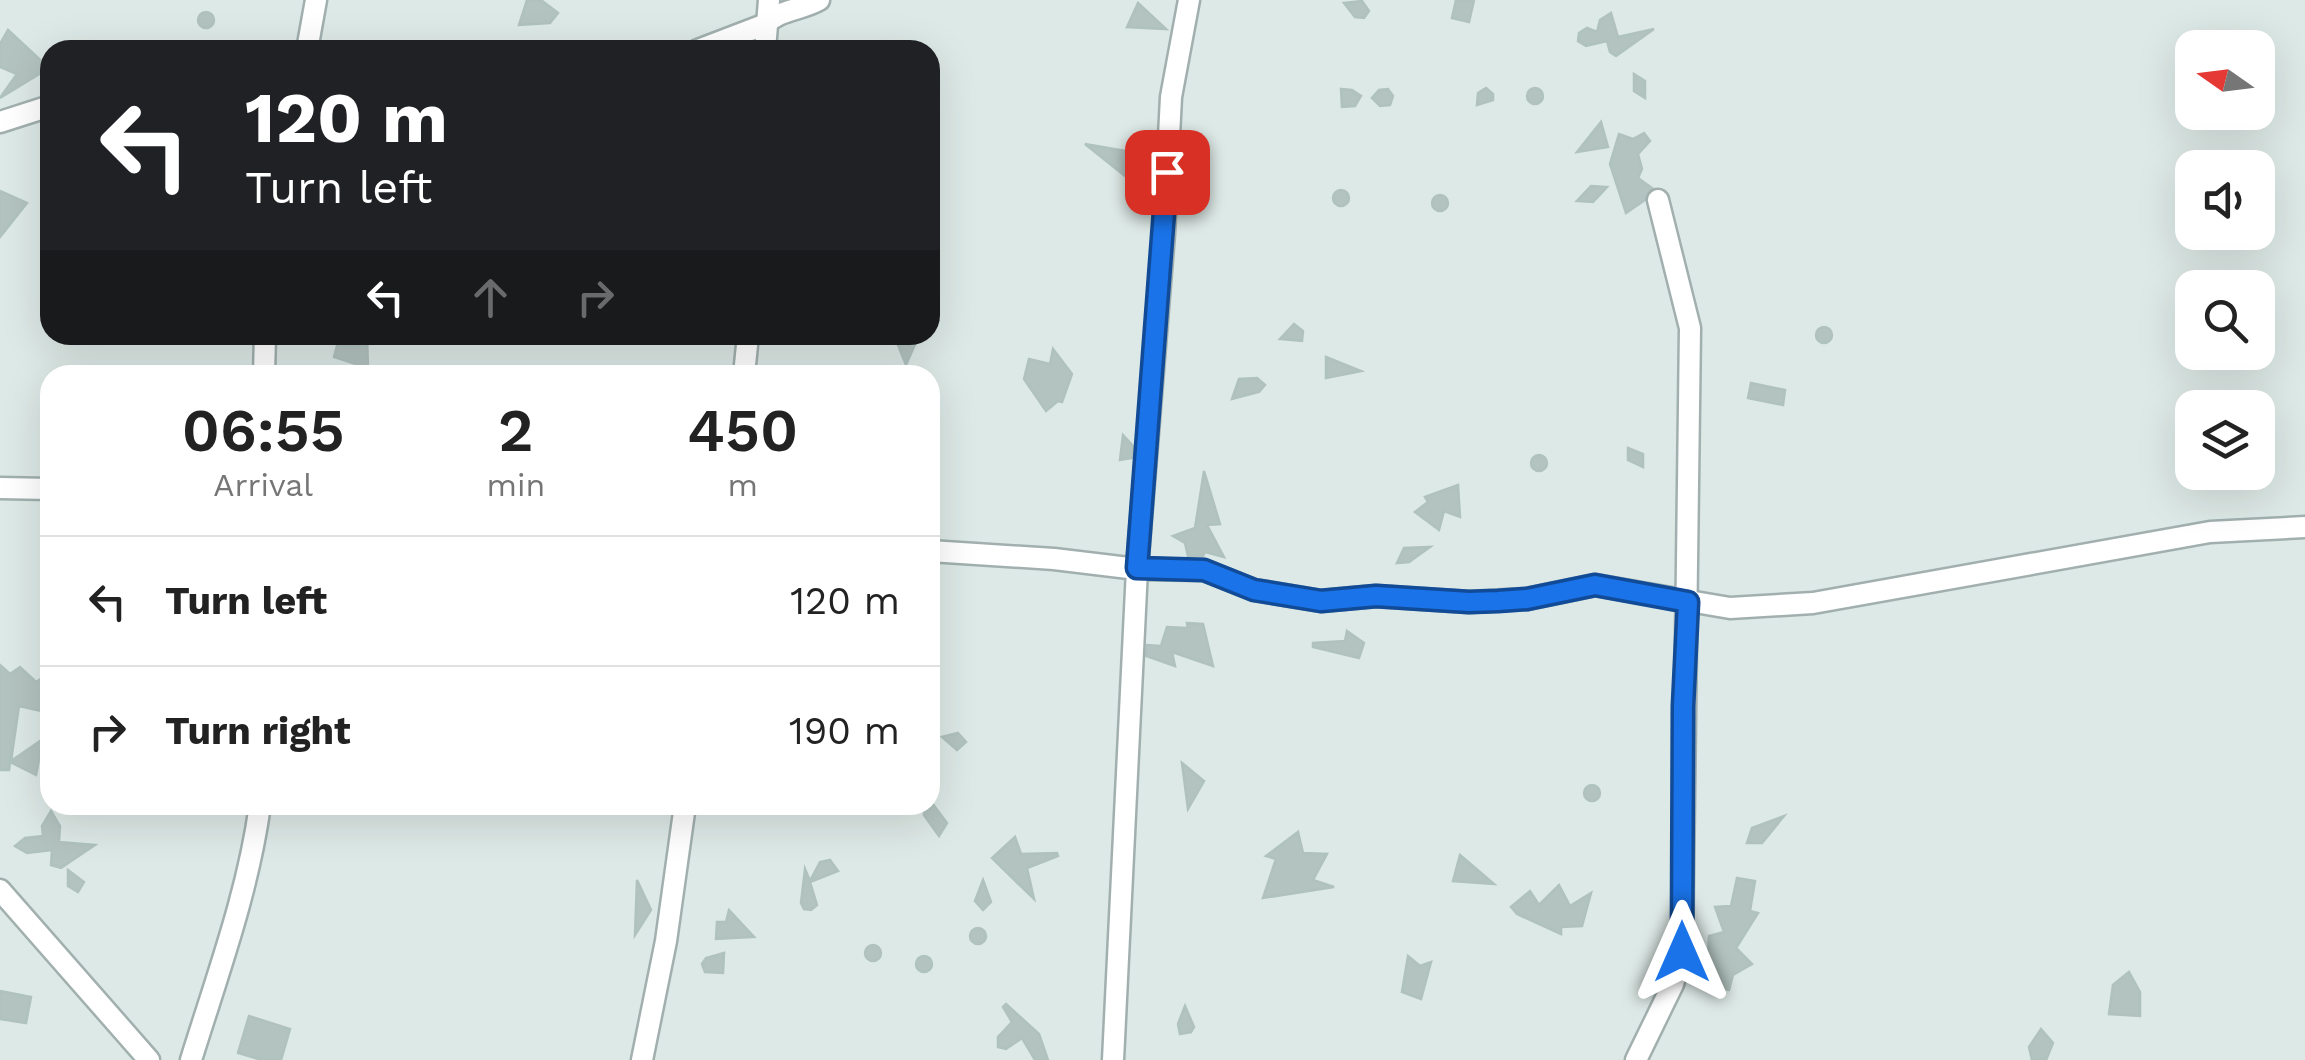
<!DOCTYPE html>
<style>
:root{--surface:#fff;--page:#f2f2f2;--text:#222;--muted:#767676;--line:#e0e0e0}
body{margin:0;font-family:"Work Sans",sans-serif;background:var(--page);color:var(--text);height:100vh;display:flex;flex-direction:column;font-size:38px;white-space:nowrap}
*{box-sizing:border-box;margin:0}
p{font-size:32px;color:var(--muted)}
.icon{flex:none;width:55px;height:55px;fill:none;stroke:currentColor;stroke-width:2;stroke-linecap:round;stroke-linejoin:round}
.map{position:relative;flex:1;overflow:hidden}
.details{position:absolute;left:40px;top:365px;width:900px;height:450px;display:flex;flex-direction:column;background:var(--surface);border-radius:30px;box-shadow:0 10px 40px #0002}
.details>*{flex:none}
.top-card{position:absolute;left:40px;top:40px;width:900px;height:305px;border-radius:30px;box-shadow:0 10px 40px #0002;background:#202124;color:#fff;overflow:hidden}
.needle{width:65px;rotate:284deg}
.fabs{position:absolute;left:2175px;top:30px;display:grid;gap:20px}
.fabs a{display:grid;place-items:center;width:100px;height:100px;border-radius:20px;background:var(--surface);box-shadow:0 10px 40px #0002;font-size:50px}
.pin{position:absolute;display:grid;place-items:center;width:85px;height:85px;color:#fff;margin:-42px;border-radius:20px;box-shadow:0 5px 15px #0006}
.me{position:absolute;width:110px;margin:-55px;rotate:0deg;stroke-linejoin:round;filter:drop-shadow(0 0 8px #0008)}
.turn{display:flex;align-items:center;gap:35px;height:210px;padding:0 40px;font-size:45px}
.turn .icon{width:130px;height:130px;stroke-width:2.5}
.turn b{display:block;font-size:70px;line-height:85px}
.lanes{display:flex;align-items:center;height:95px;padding:0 40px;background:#0003;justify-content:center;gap:50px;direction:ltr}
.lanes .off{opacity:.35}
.eta{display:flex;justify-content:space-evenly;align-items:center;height:170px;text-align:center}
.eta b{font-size:60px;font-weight:600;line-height:70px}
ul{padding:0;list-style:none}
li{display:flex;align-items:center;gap:30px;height:130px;padding:0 40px;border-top:2px solid var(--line)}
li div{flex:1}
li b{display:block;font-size:38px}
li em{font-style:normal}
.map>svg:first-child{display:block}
.building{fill:#b3c3bf;stroke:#b0c2be;stroke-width:2.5}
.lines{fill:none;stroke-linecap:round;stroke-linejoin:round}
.minor-casing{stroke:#a1b0ae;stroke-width:25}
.minor{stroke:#fff;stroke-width:20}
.route-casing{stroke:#114b97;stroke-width:25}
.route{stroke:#1a73e8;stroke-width:18}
</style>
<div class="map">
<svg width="2305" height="1060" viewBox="0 0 2305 1060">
<rect width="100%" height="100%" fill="#dde9e6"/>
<g class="building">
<path d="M 527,0 L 541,0 L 558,13 L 550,23 L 519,25 Z"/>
<path d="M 1456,0 L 1474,0 L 1469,22 L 1452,18 Z"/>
<path d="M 1362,1 L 1369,11 L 1364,18 L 1355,17 L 1344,3 Z"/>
<path d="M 1138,3 L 1166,29 L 1127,27 Z"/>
<circle cx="206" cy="20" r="8"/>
<path d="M 1611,13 L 1618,37 L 1654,29 L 1616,56 L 1610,52 L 1607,41 L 1586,46 L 1578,41 L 1579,33 L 1587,28 L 1597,32 L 1600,20 Z"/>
<path d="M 8,30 L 49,68 L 0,98 L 17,74 L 0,67 L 0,44 Z"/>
<path d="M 1634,74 L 1645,81 L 1645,98 L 1634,91 Z"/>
<path d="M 1486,88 L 1493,94 L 1493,100 L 1477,105 L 1478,93 Z"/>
<circle cx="1535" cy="96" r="8"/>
<path d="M 1341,89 L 1352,90 L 1361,96 L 1355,106 L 1342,107 Z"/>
<path d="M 1388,89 L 1393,96 L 1390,105 L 1380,106 L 1372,98 L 1379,90 Z"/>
<path d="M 1601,122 L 1608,147 L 1577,152 Z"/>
<path d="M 1644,133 L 1650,141 L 1638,154 L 1642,169 L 1638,178 L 1652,188 L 1645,200 L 1626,213 L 1610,164 L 1619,134 L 1633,139 Z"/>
<path d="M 1085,144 L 1131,152 L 1153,176 L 1125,176 Z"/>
<path d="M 1591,186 L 1607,187 L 1593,202 L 1577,201 Z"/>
<circle cx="1341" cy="198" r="8"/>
<path d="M 0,191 L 27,203 L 0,237 Z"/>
<circle cx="1440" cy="203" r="8"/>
<path d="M 1294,324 L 1303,331 L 1302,341 L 1280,339 Z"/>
<circle cx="1824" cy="335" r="8"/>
<path d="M 360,335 L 367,335 L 368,368 L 334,357 L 337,346 Z"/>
<path d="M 894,335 L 919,335 L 906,365 Z"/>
<path d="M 1053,349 L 1072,374 L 1062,402 L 1058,401 L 1046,411 L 1024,379 L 1029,359 L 1050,364 Z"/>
<path d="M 1326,357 L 1361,371 L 1326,378 Z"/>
<path d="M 1257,378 L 1265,385 L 1259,392 L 1232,399 L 1239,379 Z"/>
<path d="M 1751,383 L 1785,390 L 1783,405 L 1748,398 Z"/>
<path d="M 1123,435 L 1133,446 L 1132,458 L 1120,460 Z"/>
<path d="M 1628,448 L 1643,454 L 1643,467 L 1628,460 Z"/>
<circle cx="1539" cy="463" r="8"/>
<path d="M 1204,471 L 1220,524 L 1207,525 L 1224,557 L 1205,552 L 1203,556 L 1188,556 L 1185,543 L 1173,536 L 1195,528 Z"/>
<path d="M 1458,485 L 1460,517 L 1444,511 L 1439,530 L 1415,512 L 1428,502 L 1425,497 Z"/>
<path d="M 1430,547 L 1409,562 L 1397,563 L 1404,548 Z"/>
<path d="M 1187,623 L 1203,624 L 1213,666 L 1172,652 L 1175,666 L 1146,656 L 1147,645 L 1161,646 L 1167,627 L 1188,628 Z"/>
<path d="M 1347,631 L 1364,643 L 1359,658 L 1313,647 L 1313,643 L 1345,641 Z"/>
<path d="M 0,665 L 10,674 L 20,667 L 36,682 L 50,673 L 50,713 L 19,706 L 11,761 L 43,739 L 36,775 L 10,762 L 9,770 L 0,770 Z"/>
<path d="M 958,733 L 966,742 L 957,750 L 942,737 Z"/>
<path d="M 1182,763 L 1204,781 L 1188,809 Z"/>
<circle cx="1592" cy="793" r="8"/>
<path d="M 932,803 L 947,823 L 939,836 L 924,815 L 924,808 Z"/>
<path d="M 51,811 L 60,826 L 59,842 L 95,845 L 61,868 L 51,865 L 52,850 L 27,853 L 15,846 L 25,838 L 43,836 L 42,826 Z"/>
<path d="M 1784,816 L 1762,843 L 1747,843 L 1752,828 Z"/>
<path d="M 1298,832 L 1303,853 L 1327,854 L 1313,880 L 1334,887 L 1263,898 L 1276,859 L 1266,856 Z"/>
<path d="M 1015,837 L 1021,854 L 1057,853 L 1058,856 L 1027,868 L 1034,899 L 992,858 Z"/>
<path d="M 1460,855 L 1494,884 L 1453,881 Z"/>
<path d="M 830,860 L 838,871 L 810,882 L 817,905 L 811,910 L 804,909 L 801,903 L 805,869 L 810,881 L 820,862 Z"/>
<path d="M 68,870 L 84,882 L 78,892 L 68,886 Z"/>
<path d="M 1737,878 L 1755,881 L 1750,911 L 1758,913 L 1736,948 L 1752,964 L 1733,975 L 1729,990 L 1712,986 L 1715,976 L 1700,973 L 1704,957 L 1708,958 L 1709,936 L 1724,932 L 1715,907 L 1731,906 Z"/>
<path d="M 637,880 L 651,910 L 635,935 Z"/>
<path d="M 983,880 L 991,902 L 983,910 L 975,901 Z"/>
<path d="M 1559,885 L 1570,906 L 1591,893 L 1582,926 L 1561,927 L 1561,934 L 1517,914 L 1511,907 L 1530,891 L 1539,905 Z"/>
<path d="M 729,910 L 754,937 L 716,939 L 717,922 L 726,922 Z"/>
<circle cx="978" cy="936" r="8"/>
<circle cx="873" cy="953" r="8"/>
<path d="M 724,953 L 723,973 L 705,972 L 702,964 L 706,958 Z"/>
<circle cx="924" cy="964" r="8"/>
<path d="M 1408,956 L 1420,966 L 1431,962 L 1421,999 L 1402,992 Z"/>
<path d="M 2129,972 L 2140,992 L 2140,1016 L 2109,1014 L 2113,985 Z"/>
<path d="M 0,991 L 31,997 L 26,1023 L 0,1019 Z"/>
<path d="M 1006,1004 L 1039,1034 L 1048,1060 L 1035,1060 L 1022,1038 L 1006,1049 L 998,1047 L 998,1037 L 1012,1022 L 1003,1007 Z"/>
<path d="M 1185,1006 L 1194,1027 L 1191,1032 L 1180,1034 L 1178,1024 Z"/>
<path d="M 249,1016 L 290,1029 L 281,1060 L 262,1060 L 238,1053 Z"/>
<path d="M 2041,1029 L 2053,1043 L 2046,1060 L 2032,1060 L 2029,1047 Z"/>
</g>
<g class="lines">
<defs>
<g id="minor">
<path d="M 307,50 L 316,0"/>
<path d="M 698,50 L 766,24 C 778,10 802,10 819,0"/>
<path d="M 765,50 L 769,0"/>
<path d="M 0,122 L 50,106"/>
<path d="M 264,375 L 265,335"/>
<path d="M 744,375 L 748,335"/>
<path d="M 0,488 L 50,489"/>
<path d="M 930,551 L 1054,559 L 1137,569 L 1204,570 L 1254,590 L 1321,601 L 1376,596 L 1469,602 L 1527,599 L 1595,585 L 1730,608 L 1813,603 L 2210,532 L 2305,527"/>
<path d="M 0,890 L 149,1060"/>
<path d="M 191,1060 C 217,976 248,893 260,805"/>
<path d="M 642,1060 L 666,941 L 685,805"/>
<path d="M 1113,1060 L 1137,569 L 1164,234 L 1171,97 L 1189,0"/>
<path d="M 1636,1060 L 1673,984 L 1682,952 L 1690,328 L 1658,200"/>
</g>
</defs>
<use href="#minor" class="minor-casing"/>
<use href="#minor" class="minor"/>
</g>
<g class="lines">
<defs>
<path id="route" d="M 1167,172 L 1137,568 L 1204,570 L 1254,590 L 1321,601 L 1376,596 L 1469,602 L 1498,601 L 1527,599 L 1595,585 L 1688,602 L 1683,706 L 1682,952"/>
</defs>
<use href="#route" class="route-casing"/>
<use href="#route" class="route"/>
</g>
</svg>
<div class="fabs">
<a><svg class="needle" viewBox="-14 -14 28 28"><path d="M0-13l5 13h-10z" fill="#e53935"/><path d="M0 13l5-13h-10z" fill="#767676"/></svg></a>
<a><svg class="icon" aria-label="sound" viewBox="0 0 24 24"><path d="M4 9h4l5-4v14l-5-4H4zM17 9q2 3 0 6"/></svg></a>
<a><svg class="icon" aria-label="search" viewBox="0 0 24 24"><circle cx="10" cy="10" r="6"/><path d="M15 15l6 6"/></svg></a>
<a><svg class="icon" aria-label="layers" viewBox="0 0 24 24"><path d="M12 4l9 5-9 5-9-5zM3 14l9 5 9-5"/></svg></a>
</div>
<div class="pin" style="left:1167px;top:172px;background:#d93025"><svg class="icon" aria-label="arrive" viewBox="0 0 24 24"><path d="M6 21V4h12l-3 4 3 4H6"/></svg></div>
<svg class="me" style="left:1682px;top:952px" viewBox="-20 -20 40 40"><path d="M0-17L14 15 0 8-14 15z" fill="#1a73e8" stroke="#fff" stroke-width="4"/></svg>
<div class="top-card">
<div class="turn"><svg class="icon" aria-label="left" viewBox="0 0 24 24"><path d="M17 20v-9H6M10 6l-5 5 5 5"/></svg><div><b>120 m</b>Turn left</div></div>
<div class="lanes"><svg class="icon" aria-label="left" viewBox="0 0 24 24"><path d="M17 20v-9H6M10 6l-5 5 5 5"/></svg><svg class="icon off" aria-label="ahead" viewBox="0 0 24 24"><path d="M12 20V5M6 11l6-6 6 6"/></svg><svg class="icon off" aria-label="right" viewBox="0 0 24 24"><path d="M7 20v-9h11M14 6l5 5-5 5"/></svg></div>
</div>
<section class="details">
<div class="eta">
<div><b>06:55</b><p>Arrival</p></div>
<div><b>2</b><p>min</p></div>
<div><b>450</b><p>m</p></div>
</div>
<ul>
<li><svg class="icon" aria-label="left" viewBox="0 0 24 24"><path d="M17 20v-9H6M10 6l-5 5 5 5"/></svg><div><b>Turn left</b></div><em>120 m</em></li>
<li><svg class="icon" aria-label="right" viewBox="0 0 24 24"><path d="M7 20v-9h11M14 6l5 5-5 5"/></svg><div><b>Turn right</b></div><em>190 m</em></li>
</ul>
</section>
</div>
